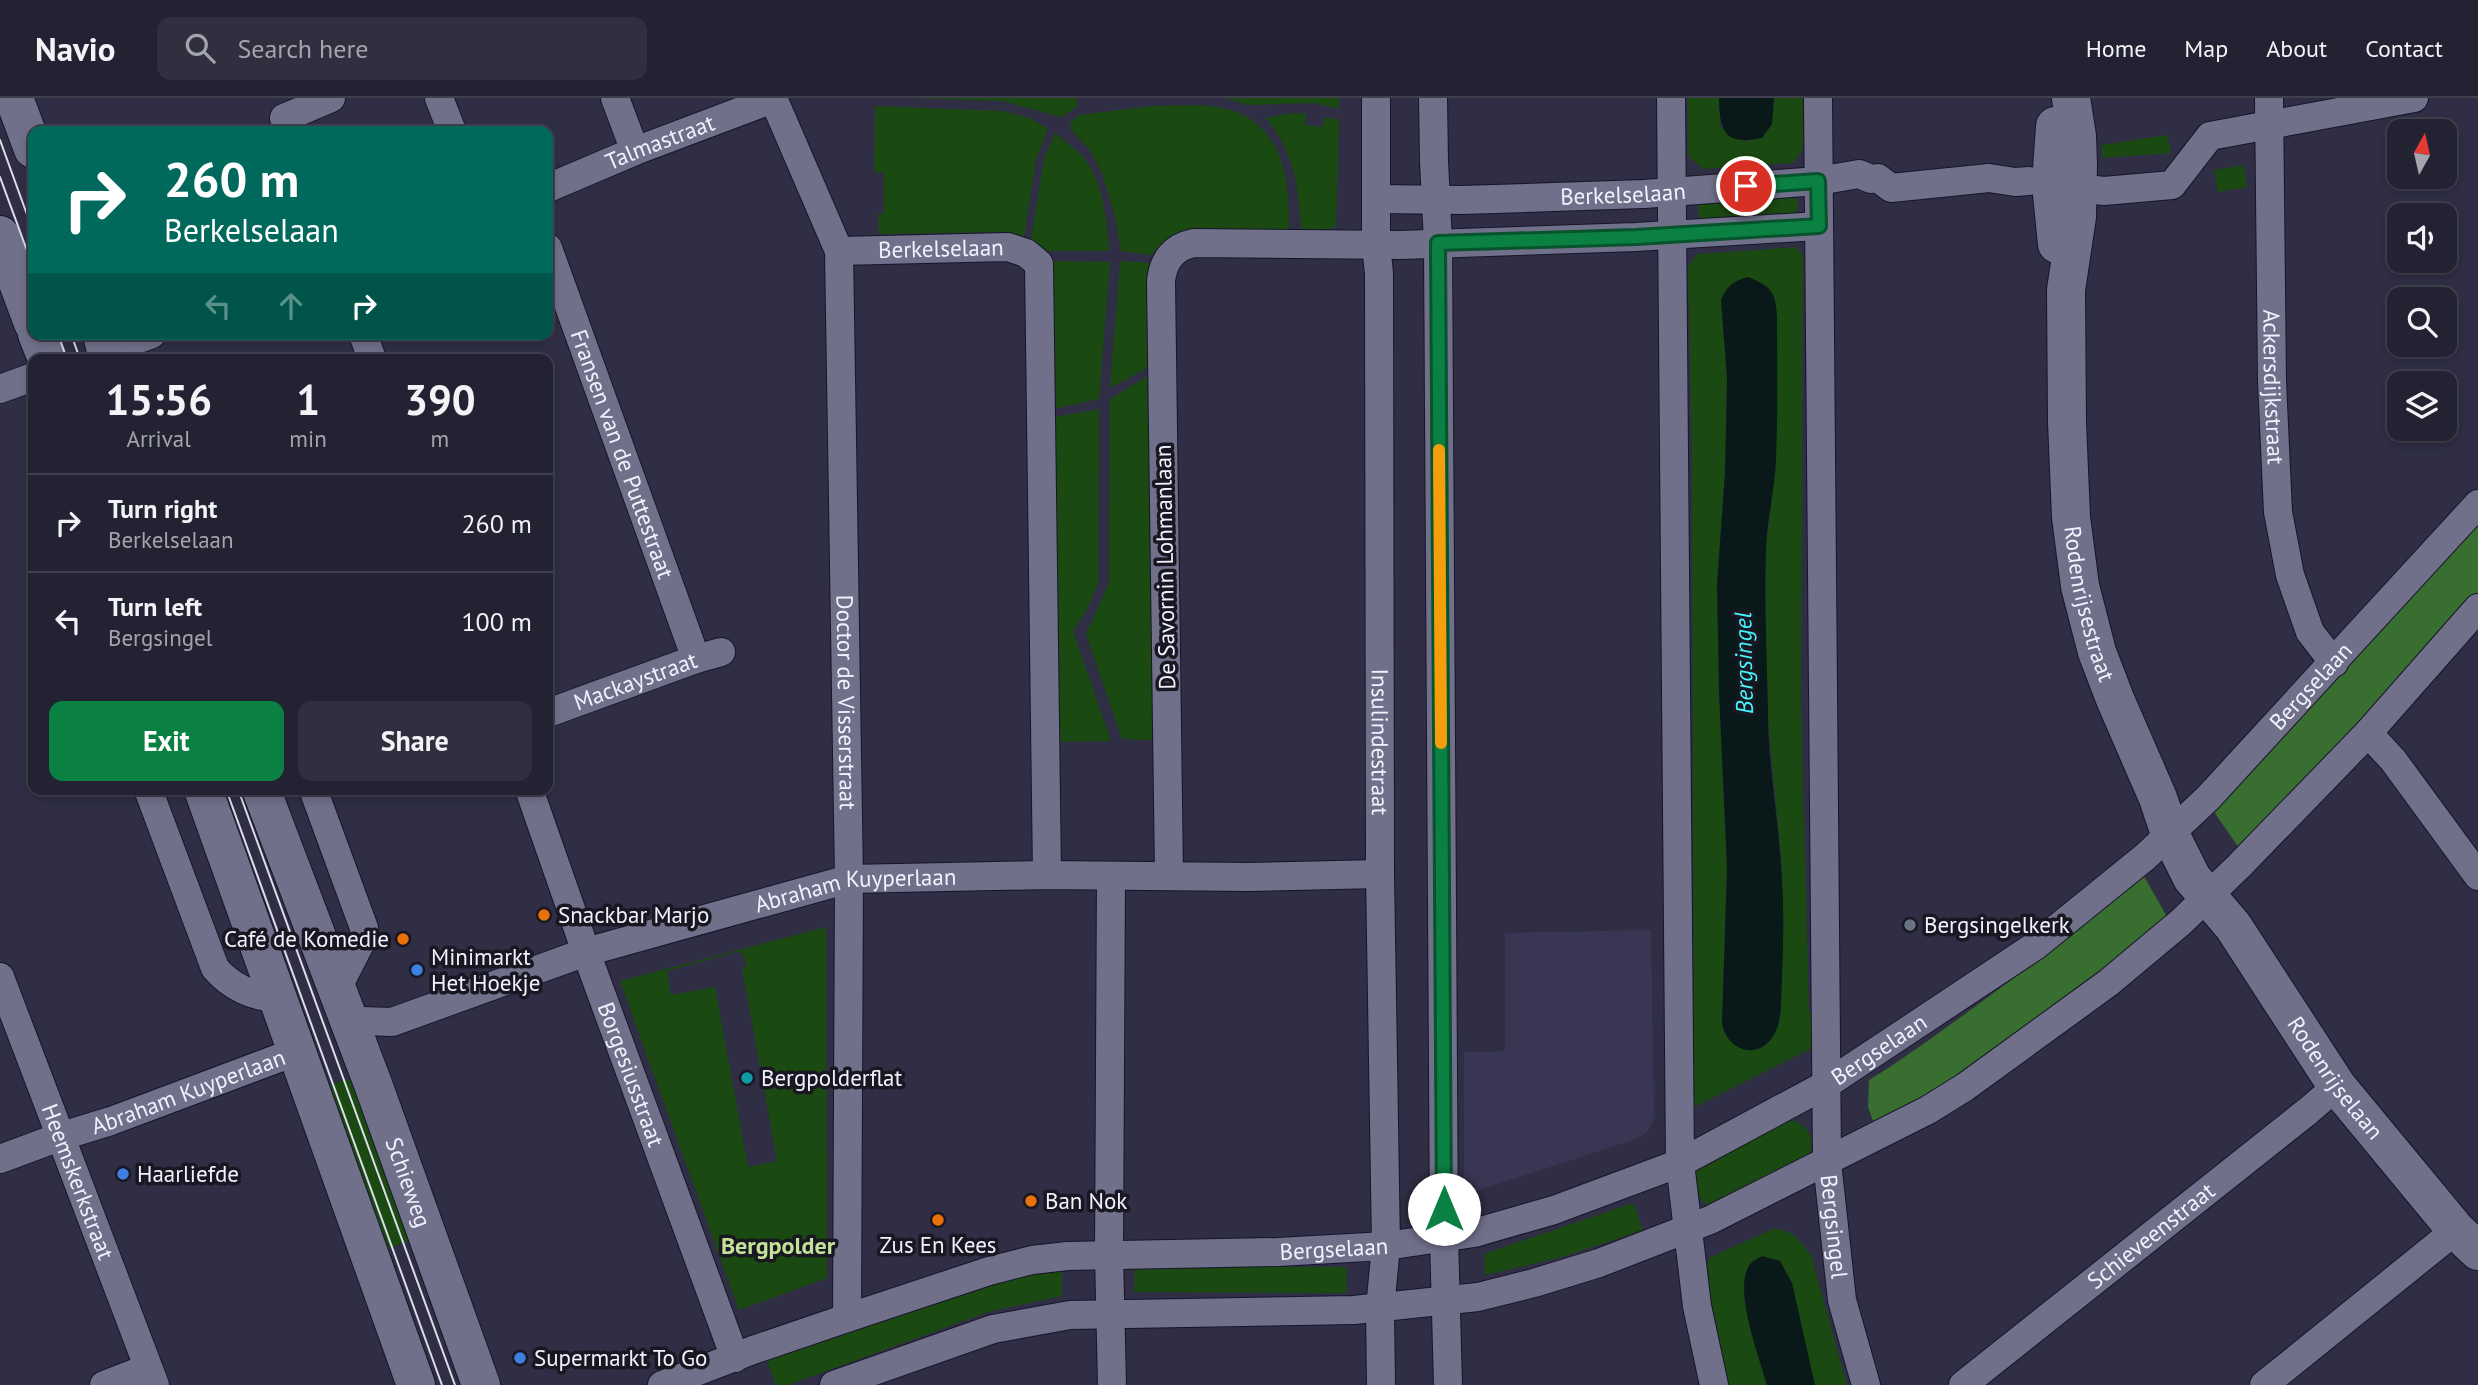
<!DOCTYPE html>
<meta charset="utf-8">
<style>
:root{--surface:#232233;--page:#2f2f3f;--text:#f1f3f6;--muted:#a3a4ac;--line:#403f4e;--accent:#0b8043}
body{margin:0;font-family:"PT Sans",sans-serif;background:var(--page);color:var(--text);height:100vh;display:flex;flex-direction:column;font-size:26px;white-space:nowrap}
*{box-sizing:border-box;margin:0}
p{font-size:23px;color:var(--muted)}
.icon{flex:none;width:38px;height:38px;fill:none;stroke:currentColor;stroke-width:2;stroke-linecap:round;stroke-linejoin:round}
.map{position:relative;flex:1;overflow:hidden}
.panel{position:absolute;left:28px;top:256px;width:525px;height:441px;display:flex;flex-direction:column;background:var(--surface);border-radius:14px;box-shadow:0 4px 10px #0003,0 0 0 2px var(--line)}
.panel>*{flex:none}
.banner{position:absolute;left:28px;top:28px;width:525px;height:214px;border-radius:14px;box-shadow:0 4px 10px #0003,0 0 0 2px var(--line);background:#00695c;color:#fff;overflow:hidden}
.needle{width:46px;rotate:8deg}
.tools{position:absolute;left:2387px;top:21px;display:grid;gap:14px}
.tools a{display:grid;place-items:center;width:70px;height:70px;border-radius:14px;background:var(--surface);box-shadow:0 4px 10px #0003,0 0 0 2px var(--line);font-size:35px}
.pin{position:absolute;display:grid;place-items:center;width:60px;height:60px;color:#fff;margin:-30px;border:4px solid #fff;border-radius:50%;box-shadow:0 2px 7px #0007}
.me{position:absolute;width:77px;margin:-38px;rotate:0deg;stroke-linejoin:round;filter:drop-shadow(0 0 5px #0008)}
.turn{display:flex;align-items:center;gap:24px;height:147px;padding:0 21px;font-size:32px}
.turn .icon{width:91px;height:91px;stroke-width:2.5}
.turn b{display:block;font-size:49px;line-height:60px}
.lanes{display:flex;align-items:center;height:66px;padding:0 21px;background:#0003;justify-content:center;gap:35px;direction:ltr}
.lanes .off{opacity:.35}
.eta{display:flex;justify-content:space-evenly;align-items:center;height:119px;text-align:center}
.eta b{font-size:42px;font-weight:600;line-height:49px}
.primary-button{display:flex;gap:14px;margin-top:auto;padding:14px 21px}
.primary-button a{flex:1;height:80px;border-radius:14px;background:var(--accent);color:#fff;font-size:28px;font-weight:600;line-height:80px;text-align:center}
.primary-button a+a{background:var(--page);color:var(--text)}
ul{padding:0;list-style:none}
li{display:flex;align-items:center;gap:21px;height:98px;padding:0 21px;border-top:2px solid var(--line)}
li div{flex:1}
li b{display:block;font-size:26px}
li em{font-style:normal}
header{display:flex;align-items:center;gap:42px;box-sizing:border-box;height:98px;padding:0 35px;background:var(--surface);border-bottom:2px solid var(--line)}
header strong{font-size:33px}
nav{display:flex;gap:38px;margin-inline-start:auto;font-size:24px}
.search{width:490px;height:63px;background:var(--page);display:flex;align-items:center;gap:18px;box-sizing:border-box;padding:0 24px;border-radius:14px;color:var(--muted);font-size:26px}
.map>svg:first-child{display:block}
.built{fill:#383653}
.green{fill:#1a4a12;fill-rule:evenodd}
.forest{fill:#386e30}
.water{fill:#09191a}
.lines{fill:none;stroke-linecap:round;stroke-linejoin:round}
.street-casing{stroke:#17152a;stroke-width:30}
.secondary-casing{stroke:#17152a;stroke-width:40}
.street{stroke:#71708a;stroke-width:28}
.secondary{stroke:#71708a;stroke-width:38}
.tram{stroke:#ddddea;stroke-width:2}
.route-casing{stroke:#07532c;stroke-width:18}
.route{stroke:#0b8043;stroke-width:12}
.slow{stroke:#f59e0b;stroke-width:12}
.food-dot{fill:#e8710a;stroke:#181722;stroke-width:2.5}
.worship-dot{fill:#6b7280;stroke:#181722;stroke-width:2.5}
.shop-dot{fill:#3f7fe0;stroke:#181722;stroke-width:2.5}
.culture-dot{fill:#0f9aa8;stroke:#181722;stroke-width:2.5}
.labels{text-anchor:middle;stroke-width:7;stroke-linejoin:round;paint-order:stroke}
.street-label{font-size:23px;fill:#f1f1fd;stroke:#181722}
.poi-label{font-size:23px;fill:#f1f1fd;stroke:#181722;text-anchor:start}
.water-label{font-size:24px;font-style:italic;fill:#43f6fe;stroke:#181722}
.neighbourhood-label{font-size:24px;font-weight:bold;fill:#c4e198;stroke:#181722}
</style>
<header>
<strong>Navio</strong>
<div class="search"><svg class="icon" aria-label="search" viewBox="0 0 24 24"><circle cx="10" cy="10" r="6"/><path d="M15 15l6 6"/></svg>Search here</div>
<nav><a>Home</a><a>Map</a><a>About</a><a>Contact</a></nav>
</header>
<div class="map">
<svg width="2478" height="1287" viewBox="0 0 2478 1287">
<rect width="100%" height="100%" fill="#2f2e44"/>
<path class="built" d="M 1651,832 L 1654,1015 L 1653,1024 L 1646,1035 L 1636,1041 L 1464,1097 L 1464,954 L 1505,953 L 1505,835 Z"/>
<g class="green">
<path d="M 908,0 L 1077,0 L 1077,9 L 1061,19 L 1002,3 Z"/>
<path d="M 1225,0 L 1339,0 L 1339,11 L 1314,5 L 1248,7 Z"/>
<path d="M 1688,0 L 1719,0 L 1720,28 L 1745,43 L 1762,40 L 1772,26 L 1774,0 L 1803,0 L 1803,51 L 1793,65 L 1703,71 L 1688,58 Z"/>
<path d="M 1195,7 C 1211,8 1228,9 1243,17 C 1286,39 1289,88 1289,131 L 1184,132 C 1170,138 1160,144 1152,157 L 1121,153 L 1115,119 L 1102,75 L 1089,51 L 1071,32 L 1070,25 L 1079,17 L 1152,8 Z"/>
<path d="M 875,8 L 1003,13 L 1030,20 L 1048,31 L 1036,60 L 1024,139 L 1006,134 L 879,136 L 878,116 L 884,115 L 884,75 L 874,74 Z"/>
<path d="M 1306,15 L 1305,27 L 1323,29 L 1324,20 L 1339,21 L 1336,128 L 1329,131 L 1301,131 C 1298,86 1295,56 1266,20 L 1285,16 Z"/>
<path d="M 1055,35 C 1063,42 1073,49 1081,57 C 1103,80 1107,122 1109,153 L 1048,153 L 1031,142 L 1044,61 Z"/>
<path d="M 2167,37 L 2171,55 L 2102,60 L 2102,47 Z"/>
<path d="M 2243,67 L 2247,89 L 2218,94 L 2214,72 Z"/>
<path d="M 1790,96 L 1797,102 L 1798,113 L 1792,119 L 1707,125 L 1699,121 L 1698,107 L 1704,102 Z"/>
<path d="M 1796,149 L 1803,157 L 1801,605 L 1809,914 L 1818,914 L 1818,947 L 1694,1009 L 1692,361 L 1688,169 L 1697,156 ZM 1721,202 L 1777,219 L 1776,364 L 1766,450 L 1766,530 L 1768,620 L 1782,770 L 1783,854 L 1722,926 L 1727,769 L 1719,593 L 1717,486 L 1725,375 L 1727,280 Z"/>
<path d="M 1053,163 L 1110,164 L 1099,301 L 1053,311 Z"/>
<path d="M 1120,163 L 1151,165 L 1149,269 L 1110,290 Z"/>
<path d="M 1149,277 L 1153,642 L 1122,641 L 1086,536 L 1109,485 L 1110,301 Z"/>
<path d="M 1099,311 L 1098,484 L 1087,512 L 1073,533 L 1111,643 L 1054,644 L 1054,319 Z"/>
<path d="M 826,829 L 827,1180 L 739,1212 L 620,883 ZM 736,854 L 742,855 L 747,868 L 742,870 L 777,1063 L 748,1069 L 715,889 L 671,897 L 667,873 Z"/>
<path d="M 355,979 L 403,1110 L 408,1143 L 387,1151 L 327,988 Z"/>
<path d="M 1795,1023 C 1814,1032 1814,1045 1808,1063 L 1721,1107 L 1707,1107 C 1695,1096 1693,1088 1696,1072 L 1783,1024 Z"/>
<path d="M 1633,1105 L 1643,1132 L 1562,1159 L 1485,1177 L 1484,1156 Z"/>
<path d="M 1775,1130 L 1793,1136 L 1811,1157 L 1847,1287 L 1815,1287 L 1806,1250 L 1744,1202 L 1767,1287 L 1729,1287 L 1719,1255 L 1704,1187 L 1709,1160 Z"/>
<path d="M 1135,1168 L 1347,1169 L 1346,1195 L 1134,1194 Z"/>
<path d="M 1062,1171 L 1062,1198 L 991,1213 L 788,1287 L 776,1287 L 767,1263 L 999,1180 Z"/>
</g>
<g class="forest">
<path d="M 2478,417 L 2478,498 L 2241,753 L 2210,708 Z"/>
<path d="M 2141,773 L 2169,822 L 1920,1005 L 1878,1025 L 1873,1023 L 1868,1009 L 1869,982 C 1908,958 1943,932 1980,905 C 2037,863 2090,823 2141,773 Z"/>
</g>
<g class="water">
<path d="M 1719,0 L 1774,0 L 1772,26 L 1762,40 C 1724,47 1720,35 1719,0 Z"/>
<path d="M 1748,179 C 1771,188 1776,194 1777,219 C 1777,266 1778,314 1776,361 C 1775,391 1767,421 1766,451 C 1764,505 1767,560 1768,615 C 1768,666 1778,717 1781,768 C 1785,813 1783,860 1781,905 C 1781,917 1779,930 1772,940 C 1755,963 1727,951 1722,926 L 1727,769 L 1719,593 L 1717,486 L 1725,375 L 1727,280 L 1721,202 C 1727,188 1733,183 1748,179 Z"/>
<path d="M 1762,1158 L 1780,1163 L 1792,1185 L 1815,1287 L 1767,1287 C 1760,1261 1730,1185 1752,1164 C 1753,1163 1761,1159 1762,1158 Z"/>
</g>
<g class="lines">
<defs>
<g id="street">
<path d="M 439,0 L 452,33"/>
<path d="M 615,0 L 635,53"/>
<path id="s1" d="M 773,0 L 839,153 L 849,781 L 847,1220"/>
<path id="s2" d="M 1376,0 L 1376,146 L 1379,176 L 1380,776 L 1386,1148 L 1380,1211 L 1381,1287"/>
<path d="M 1433,0 L 1434,63 L 1438,145 L 1444,1139 L 1448,1287"/>
<path d="M 1671,0 L 1680,1065 L 1697,1208 L 1714,1287"/>
<path id="s3" d="M 1818,0 L 1827,1064 L 1842,1202 L 1866,1287"/>
<path id="s4" d="M 2269,0 L 2272,284 L 2278,414 L 2290,477 L 2310,534 L 2334,565"/>
<path d="M 284,20 L 331,0"/>
<path d="M 2060,88 L 2104,93 L 2172,87 L 2210,38 L 2414,0"/>
<path id="s5" d="M 548,90 L 635,53 L 773,1"/>
<path id="s6" d="M 1376,101 L 1462,102 L 1644,96 L 1818,83 L 1859,76 L 1871,81 L 1878,80 L 1891,90 L 1989,80 L 2015,84 L 2029,83"/>
<path id="s7" d="M 548,150 L 696,561"/>
<path id="s8" d="M 839,153 L 1008,149 L 1026,155 L 1039,166 L 1047,777"/>
<path d="M 363,236 L 372,261"/>
<path d="M 106,253 L 152,236"/>
<path d="M 0,291 L 33,279"/>
<path id="s9" d="M 548,615 L 696,561 L 721,554"/>
<path d="M 2368,635 L 2393,662 L 2478,778"/>
<path d="M 148,691 L 215,870 C 228,886 256,903 277,897"/>
<path d="M 313,691 L 364,830 L 364,838 L 343,879 L 333,884"/>
<path id="s10" d="M 529,691 L 586,854 L 735,1260"/>
<path d="M 1169,777 L 1161,183 C 1163,163 1173,149 1194,145 L 1400,147 L 1636,139 L 1819,128"/>
<path d="M 1111,778 L 1109,1157 L 1112,1287"/>
<path id="s11" d="M 0,879 L 155,1287"/>
<path id="s12" d="M 350,927 L 361,923 L 392,924 L 586,854 L 849,781 L 1047,777 L 1249,779 L 1380,776"/>
<path id="s13" d="M 0,1061 L 62,1038 L 111,1023 L 295,954"/>
<path d="M 104,1287 L 148,1270"/>
<path id="s14" d="M 662,1287 L 753,1252 L 847,1220 L 989,1173 L 1032,1162 L 1068,1158 L 1278,1154 L 1386,1148 L 1474,1135 L 1554,1112 L 1680,1065 L 1827,986 L 2035,848 L 2145,759 L 2208,700 L 2478,406"/>
<path d="M 834,1287 L 993,1231 L 1070,1217 L 1354,1212 L 1478,1199 L 1534,1185 L 1599,1165 L 1710,1122 L 1928,1012 L 1965,989 L 2108,885 L 2181,824 L 2239,768 L 2368,635 L 2478,510"/>
<path id="s15" d="M 1963,1287 L 2308,1013 L 2337,988"/>
<path d="M 2264,1287 L 2456,1132"/>
</g>
<g id="secondary">
<path d="M 14,0 L 33,51"/>
<path id="s16" d="M 2071,0 L 2077,38 L 2078,67 L 2077,119 L 2066,192 L 2067,324 L 2071,419 L 2080,488 L 2097,554 L 2115,601 L 2158,700 L 2170,736 L 2192,780 L 2233,828 L 2337,988 L 2456,1132 L 2478,1153"/>
<path d="M 2055,28 L 2051,86 L 2057,146"/>
<path d="M 0,137 L 33,225"/>
<path d="M 37,236 L 47,261"/>
<path d="M 102,236 L 108,261"/>
<path d="M 203,691 L 416,1287"/>
<path id="s17" d="M 261,691 L 373,986 L 481,1287"/>
</g>
</defs>
<use href="#street" class="street-casing"/>
<use href="#secondary" class="secondary-casing"/>
<use href="#street" class="street"/>
<use href="#secondary" class="secondary"/>
<g class="tram">
<path d="M 0,42 L 33,133"/>
<path d="M 0,79 L 33,169"/>
<path d="M 58,236 L 67,261"/>
<path d="M 71,236 L 80,261"/>
<path d="M 226,691 L 442,1287"/>
<path d="M 238,691 L 455,1287"/>
</g>
</g>
<g class="lines">
<defs>
<path id="route" d="M 1444,1111 L 1438,145 L 1636,139 L 1819,128 L 1818,83 L 1746,88"/>
</defs>
<use href="#route" class="route-casing"/>
<use href="#route" class="route"/>
<path class="slow" d="M 1439,352 L 1441,645"/>
</g>
<g class="food-dot">
<circle cx="544" cy="817" r="7"/>
<circle cx="403" cy="841" r="7"/>
<circle cx="1031" cy="1103" r="7"/>
<circle cx="938" cy="1122" r="7"/>
</g>
<circle class="worship-dot" cx="1910" cy="827" r="7"/>
<g class="shop-dot">
<circle cx="417" cy="872" r="7"/>
<circle cx="123" cy="1076" r="7"/>
<circle cx="520" cy="1260" r="7"/>
</g>
<circle class="culture-dot" cx="747" cy="980" r="7"/>
<g class="labels">
<g class="street-label">
<text dy="8" stroke="none"><textPath href="#s5" startOffset="121">Talmastraat</textPath></text>
<text dy="8" stroke="none"><textPath href="#s6" startOffset="247">Berkelselaan</textPath></text>
<text dy="8" stroke="none"><textPath href="#s8" startOffset="102">Berkelselaan</textPath></text>
<text dy="8" stroke="none"><textPath href="#s4" startOffset="289">Ackersdijkstraat</textPath></text>
<text dy="8" stroke="none"><textPath href="#s7" startOffset="219">Fransen van de Puttestraat</textPath></text>
<text transform="translate(1165 469) rotate(-91)" y="8">De Savornin Lohmanlaan</text>
<text dy="8" stroke="none"><textPath href="#s16" startOffset="509">Rodenrijsestraat</textPath></text>
<text dy="8" stroke="none"><textPath href="#s9" startOffset="93">Mackaystraat</textPath></text>
<text dy="8" stroke="none"><textPath href="#s14" startOffset="1848">Bergselaan</textPath></text>
<text dy="8" stroke="none"><textPath href="#s1" startOffset="618">Doctor de Visserstraat</textPath></text>
<text dy="8" stroke="none"><textPath href="#s2" startOffset="644">Insulindestraat</textPath></text>
<text dy="8" stroke="none"><textPath href="#s12" startOffset="527">Abraham Kuyperlaan</textPath></text>
<text dy="8" stroke="none"><textPath href="#s14" startOffset="1281">Bergselaan</textPath></text>
<text dy="8" stroke="none"><textPath href="#s10" startOffset="303">Borgesiusstraat</textPath></text>
<text dy="8" stroke="none"><textPath href="#s16" startOffset="1050">Rodenrijselaan</textPath></text>
<text dy="8" stroke="none"><textPath href="#s13" startOffset="200">Abraham Kuyperlaan</textPath></text>
<text dy="8" stroke="none"><textPath href="#s11" startOffset="219">Heemskerkstraat</textPath></text>
<text dy="8" stroke="none"><textPath href="#s17" startOffset="420">Schieweg</textPath></text>
<text dy="8" stroke="none"><textPath href="#s3" startOffset="1129">Bergsingel</textPath></text>
<text dy="8" stroke="none"><textPath href="#s15" startOffset="240">Schieveenstraat</textPath></text>
<text dy="8" stroke="none"><textPath href="#s14" startOffset="693">Bergselaan</textPath></text>
</g>
<g class="poi-label">
<text x="558" y="825">Snackbar Marjo</text>
<text x="1924" y="835">Bergsingelkerk</text>
<text x="389" y="849" text-anchor="end">Café de Komedie</text>
<text x="431" y="867">Minimarkt<tspan x="431" dy="26">Het Hoekje</tspan></text>
<text x="761" y="988">Bergpolderflat</text>
<text x="137" y="1084">Haarliefde</text>
<text x="1045" y="1111">Ban Nok</text>
<text x="938" y="1155" text-anchor="middle">Zus En Kees</text>
<text x="534" y="1268">Supermarkt To Go</text>
</g>
<g class="water-label">
<text transform="translate(1744 565) rotate(-91)" y="8">Bergsingel</text>
</g>
<g class="neighbourhood-label">
<text x="778" y="1156">Bergpolder</text>
</g>
</g>
</svg>
<div class="tools">
<a><svg class="needle" viewBox="-14 -14 28 28"><path d="M0-13l5 13h-10z" fill="#e53935"/><path d="M0 13l5-13h-10z" fill="#a3a4ac"/></svg></a>
<a><svg class="icon" aria-label="sound" viewBox="0 0 24 24"><path d="M4 9h4l5-4v14l-5-4H4zM17 9q2 3 0 6"/></svg></a>
<a><svg class="icon" aria-label="search" viewBox="0 0 24 24"><circle cx="10" cy="10" r="6"/><path d="M15 15l6 6"/></svg></a>
<a><svg class="icon" aria-label="layers" viewBox="0 0 24 24"><path d="M12 4l9 5-9 5-9-5zM3 14l9 5 9-5"/></svg></a>
</div>
<div class="pin" style="left:1746px;top:88px;background:#d93025"><svg class="icon" aria-label="arrive" viewBox="0 0 24 24"><path d="M6 21V4h12l-3 4 3 4H6"/></svg></div>
<svg class="me" style="left:1444px;top:1111px" viewBox="-20 -20 40 40"><circle r="19" fill="#fff"/><path d="M0-13L10 11 0 6-10 11z" fill="#0b8043"/></svg>
<div class="banner">
<div class="turn"><svg class="icon" aria-label="right" viewBox="0 0 24 24"><path d="M7 20v-9h11M14 6l5 5-5 5"/></svg><div><b>260 m</b>Berkelselaan</div></div>
<div class="lanes"><svg class="icon off" aria-label="left" viewBox="0 0 24 24"><path d="M17 20v-9H6M10 6l-5 5 5 5"/></svg><svg class="icon off" aria-label="ahead" viewBox="0 0 24 24"><path d="M12 20V5M6 11l6-6 6 6"/></svg><svg class="icon" aria-label="right" viewBox="0 0 24 24"><path d="M7 20v-9h11M14 6l5 5-5 5"/></svg></div>
</div>
<section class="panel">
<div class="eta">
<div><b>15:56</b><p>Arrival</p></div>
<div><b>1</b><p>min</p></div>
<div><b>390</b><p>m</p></div>
</div>
<ul>
<li><svg class="icon" aria-label="right" viewBox="0 0 24 24"><path d="M7 20v-9h11M14 6l5 5-5 5"/></svg><div><b>Turn right</b><p>Berkelselaan</p></div><em>260 m</em></li>
<li><svg class="icon" aria-label="left" viewBox="0 0 24 24"><path d="M17 20v-9H6M10 6l-5 5 5 5"/></svg><div><b>Turn left</b><p>Bergsingel</p></div><em>100 m</em></li>
</ul>
<div class="primary-button"><a>Exit</a><a>Share</a></div>
</section>
</div>
